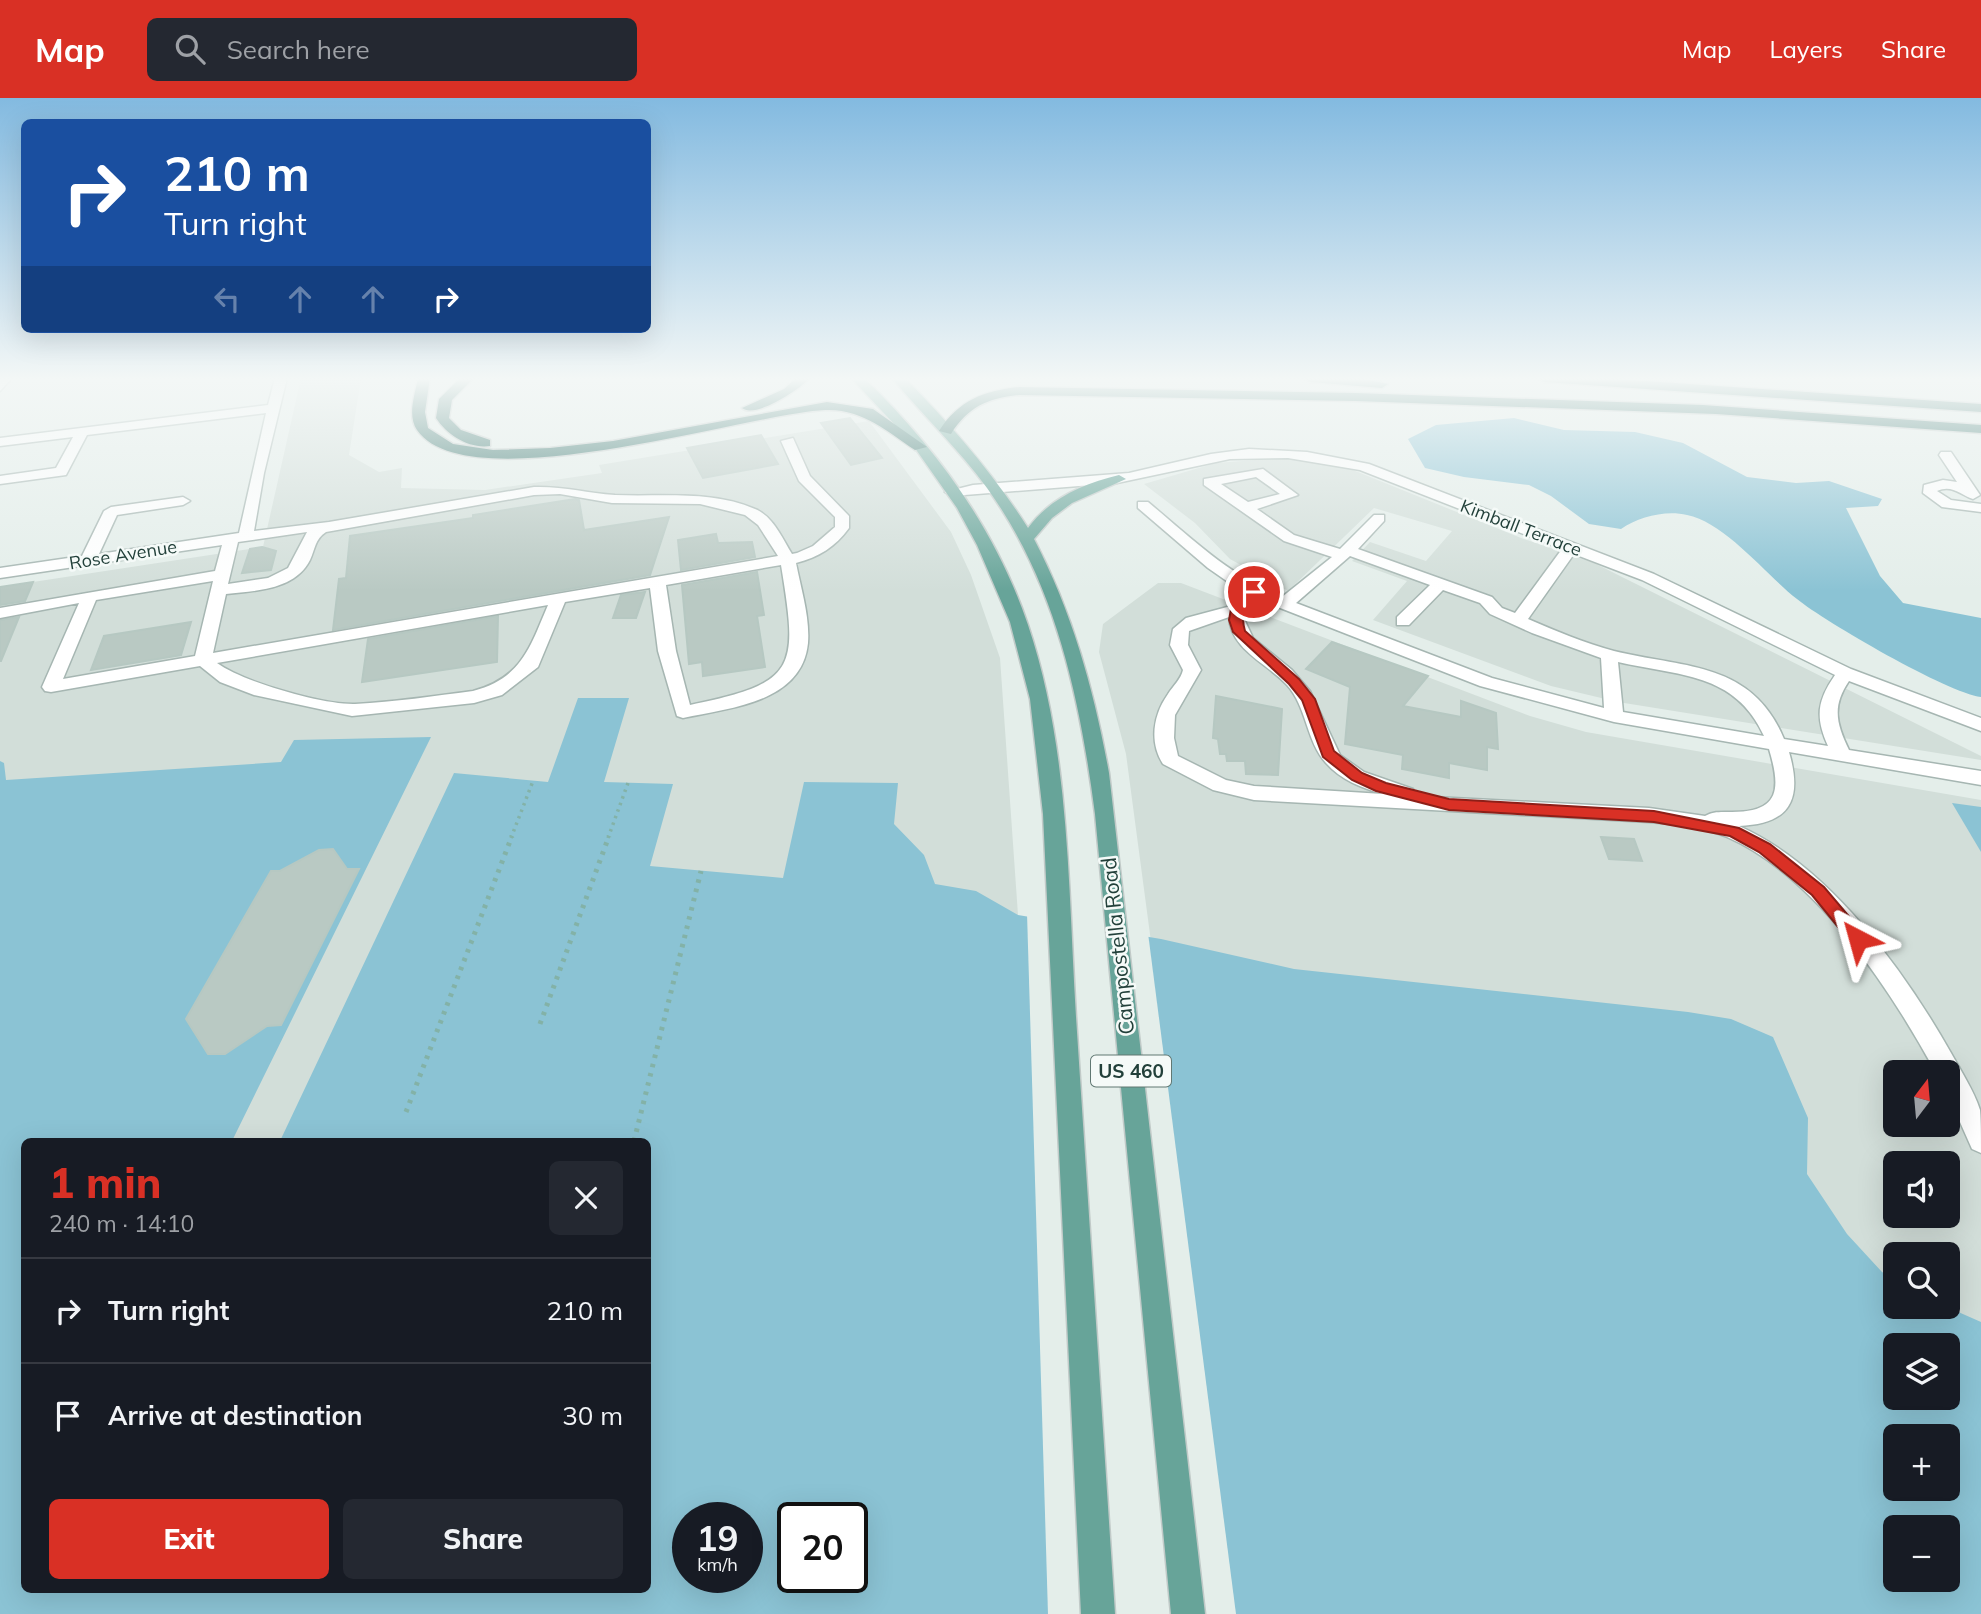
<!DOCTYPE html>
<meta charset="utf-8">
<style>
:root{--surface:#171b24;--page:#242831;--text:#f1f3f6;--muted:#9ea1a6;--line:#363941;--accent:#d93025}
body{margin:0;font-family:Mulish,sans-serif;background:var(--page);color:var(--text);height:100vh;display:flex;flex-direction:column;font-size:26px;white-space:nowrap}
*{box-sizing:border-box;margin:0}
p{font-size:23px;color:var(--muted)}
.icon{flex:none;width:38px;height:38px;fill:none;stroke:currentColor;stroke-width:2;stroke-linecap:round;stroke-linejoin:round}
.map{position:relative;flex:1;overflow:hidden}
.panel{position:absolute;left:21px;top:1040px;width:630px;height:455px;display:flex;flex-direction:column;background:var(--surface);border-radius:10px;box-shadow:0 7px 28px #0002}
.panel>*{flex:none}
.top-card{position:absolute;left:21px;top:21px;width:630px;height:214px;border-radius:10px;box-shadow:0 7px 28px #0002;background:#1a4fa0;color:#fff;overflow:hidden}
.needle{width:46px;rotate:16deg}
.controls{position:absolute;left:1883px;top:962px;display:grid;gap:14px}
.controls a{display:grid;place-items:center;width:77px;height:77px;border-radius:10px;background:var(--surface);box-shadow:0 7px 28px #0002;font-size:35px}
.speed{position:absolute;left:672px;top:1404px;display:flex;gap:14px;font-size:35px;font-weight:700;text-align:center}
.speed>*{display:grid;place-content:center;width:91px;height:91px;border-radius:50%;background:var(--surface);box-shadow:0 7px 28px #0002;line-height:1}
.speed small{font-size:18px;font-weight:400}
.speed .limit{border:4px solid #111;border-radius:10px;background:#fff;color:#111}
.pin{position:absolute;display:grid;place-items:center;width:60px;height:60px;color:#fff;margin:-30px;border:4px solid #fff;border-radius:50%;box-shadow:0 2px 7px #0007}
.me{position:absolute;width:77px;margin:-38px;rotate:321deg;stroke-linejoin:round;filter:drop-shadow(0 0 5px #0008)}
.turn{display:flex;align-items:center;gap:24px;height:147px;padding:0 28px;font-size:32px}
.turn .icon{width:91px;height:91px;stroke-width:2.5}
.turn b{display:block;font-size:49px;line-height:60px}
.lanes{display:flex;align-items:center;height:66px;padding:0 28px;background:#0003;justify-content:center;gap:35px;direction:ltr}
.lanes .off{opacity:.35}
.round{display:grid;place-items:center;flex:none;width:74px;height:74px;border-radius:10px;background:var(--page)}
.head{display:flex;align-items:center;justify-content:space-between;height:119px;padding:0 28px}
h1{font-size:42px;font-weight:800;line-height:52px;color:var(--accent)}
.primary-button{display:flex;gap:14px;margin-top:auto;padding:14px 28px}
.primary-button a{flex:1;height:80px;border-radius:10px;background:var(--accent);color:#fff;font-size:28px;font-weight:800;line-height:80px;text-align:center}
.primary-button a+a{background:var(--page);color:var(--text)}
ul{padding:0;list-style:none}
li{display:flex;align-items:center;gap:21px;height:105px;padding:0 28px;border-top:2px solid var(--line)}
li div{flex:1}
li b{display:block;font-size:26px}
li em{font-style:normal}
header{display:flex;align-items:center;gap:42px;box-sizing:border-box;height:98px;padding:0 35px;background:var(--accent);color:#fff}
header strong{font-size:33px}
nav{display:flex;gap:38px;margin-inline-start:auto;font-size:24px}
.search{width:490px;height:63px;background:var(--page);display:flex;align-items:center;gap:18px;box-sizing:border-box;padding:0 24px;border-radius:10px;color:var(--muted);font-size:26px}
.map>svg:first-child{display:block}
.built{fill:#d2ded9;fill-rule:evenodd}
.water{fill:#8bc3d4;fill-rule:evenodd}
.pier{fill:#e4eeea}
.building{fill:#b9c9c3;stroke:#b6c8c2;stroke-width:2}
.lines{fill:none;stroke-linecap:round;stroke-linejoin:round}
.minor-casing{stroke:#a6b6b2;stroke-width:3}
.major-casing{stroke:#c1cac8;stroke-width:3}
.highway-casing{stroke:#c1cac8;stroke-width:3}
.path-far1{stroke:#83b2a7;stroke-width:3.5;stroke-dasharray:2.5 4.5;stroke-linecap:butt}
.path{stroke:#83b2a7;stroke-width:5;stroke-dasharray:3.5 6;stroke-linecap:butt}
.minor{fill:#fff;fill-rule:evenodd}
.major{fill:#67a499;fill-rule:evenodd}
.highway{fill:#2d6d65;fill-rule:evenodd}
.route{fill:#d93025;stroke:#8d1f18;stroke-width:2}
.labels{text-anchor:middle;stroke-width:5;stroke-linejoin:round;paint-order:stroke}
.far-street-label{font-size:18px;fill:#22403a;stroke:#f5faf8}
.shield{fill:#f5faf8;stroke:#617873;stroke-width:2}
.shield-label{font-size:19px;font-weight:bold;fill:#22403a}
.street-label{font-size:21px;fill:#22403a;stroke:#f5faf8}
</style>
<header>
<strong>Map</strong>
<div class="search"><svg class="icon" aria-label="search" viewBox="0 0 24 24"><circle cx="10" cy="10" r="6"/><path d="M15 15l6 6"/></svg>Search here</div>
<nav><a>Map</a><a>Layers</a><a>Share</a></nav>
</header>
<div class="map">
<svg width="1981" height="1516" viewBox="0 0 1981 1516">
<rect width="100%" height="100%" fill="#e4eeea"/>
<g class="built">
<path d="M 301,280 L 361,280 L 349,357 L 379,374 L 402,370 L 401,390 L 485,392 L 602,375 L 599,367 L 869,323 L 951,434 L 971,477 L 1000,560 L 1018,817 L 648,1043 L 24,1043 L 0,1151 L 0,489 L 263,449 Z"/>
<path d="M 1268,361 L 1305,361 L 1338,366 L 1521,440 L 1594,465 L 1981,658 L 1981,662 L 1618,604 L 1551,588 L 1373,522 L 1407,483 L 1352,463 L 1370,444 L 1426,463 L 1452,433 L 1374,410 L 1288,493 L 1230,461 L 1195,425 L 1144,386 L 1216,365 Z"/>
<path d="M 1158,485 L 1181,485 L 1530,618 L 1586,634 L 1981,702 L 1981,1422 L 1210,1287 L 1126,656 L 1099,554 L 1103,526 ZM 1895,975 L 1948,975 L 1948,1027 L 1895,1027 ZM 1895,1066 L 1948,1066 L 1948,1118 L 1895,1118 ZM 1895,1157 L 1948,1157 L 1948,1209 L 1895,1209 ZM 1895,1248 L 1948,1248 L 1948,1300 L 1895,1300 ZM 1895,1339 L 1948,1339 L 1948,1391 L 1895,1391 Z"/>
</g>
<g class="water">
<path d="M 1514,320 L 1564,332 L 1635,334 L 1683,345 L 1747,379 L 1796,385 L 1829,383 L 1882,401 L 1878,408 L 1846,410 L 1880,478 L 1903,505 L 1981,520 L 1981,599 C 1948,595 1825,524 1797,501 C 1766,477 1726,425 1687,417 C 1665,412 1639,419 1621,431 L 1589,426 L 1551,398 L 1529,387 L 1464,379 L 1425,370 L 1408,341 L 1436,327 Z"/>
<path d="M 578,600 L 629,600 L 604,684 L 673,686 L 650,768 L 783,780 L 804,684 L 898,685 L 894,726 L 924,757 L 935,786 L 976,793 L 1018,817 L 1161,841 L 1294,871 L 1688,914 L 1731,921 L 1773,939 L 1808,1020 L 1807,1076 L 1847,1136 L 1882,1174 L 1895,1182 L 1895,1209 L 1947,1209 L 1981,1224 L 1981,1516 L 0,1516 L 0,663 L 4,665 L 6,682 L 281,664 L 294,642 L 431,639 L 232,1043 L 24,1043 L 24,1491 L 648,1491 L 648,1043 L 280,1043 L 454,675 L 548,684 ZM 1895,1248 L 1948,1248 L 1948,1300 L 1895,1300 ZM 1895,1339 L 1948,1339 L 1948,1391 L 1895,1391 ZM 688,1419 L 747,1419 L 747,1479 L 688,1479 ZM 793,1419 L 852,1419 L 852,1479 L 793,1479 ZM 1895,1430 L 1948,1430 L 1948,1482 L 1895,1482 Z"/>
<path d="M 1952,705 L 1981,709 L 1981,754 Z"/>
</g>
<path class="pier" d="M 1027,815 L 1148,835 L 1236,1516 L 1048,1516 Z"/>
<g class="building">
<path d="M 850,320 L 882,360 L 851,367 L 821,325 Z"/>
<path d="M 761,337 L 778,366 L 703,380 L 687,350 Z"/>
<path d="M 575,401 L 579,402 L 584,432 L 669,419 L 650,477 L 333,532 L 339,481 L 346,480 L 350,438 L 473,420 L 473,417 Z"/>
<path d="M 716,436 L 718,445 L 752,444 L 755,459 L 681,472 L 678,442 Z"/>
<path d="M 262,449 L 276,453 L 271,472 L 242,475 L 250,451 Z"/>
<path d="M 757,474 L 764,517 L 757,518 L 765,569 L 703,578 L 702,564 L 689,566 L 682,487 Z"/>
<path d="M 33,484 L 25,503 L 0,507 L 0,489 Z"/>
<path d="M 645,494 L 636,520 L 613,520 L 621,497 Z"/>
<path d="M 498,518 L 497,564 L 362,584 L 368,541 Z"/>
<path d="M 19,519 L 1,563 L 0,563 L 0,522 Z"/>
<path d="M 191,524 L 181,557 L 91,572 L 104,538 Z"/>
<path d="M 1332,544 L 1428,578 L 1403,608 L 1461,619 L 1461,603 L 1496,615 L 1498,651 L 1487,649 L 1487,672 L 1449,665 L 1449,680 L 1402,671 L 1403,657 L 1345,646 L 1350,589 L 1306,571 Z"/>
<path d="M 1216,598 L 1282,611 L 1278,677 L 1246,676 L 1245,663 L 1227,663 L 1226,656 L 1220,656 L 1218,641 L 1213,640 Z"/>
<path d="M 1601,739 L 1634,741 L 1642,763 L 1609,761 Z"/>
<path d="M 333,751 L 347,771 L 359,771 L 281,927 L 267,928 L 225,956 L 208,956 L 186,921 L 271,773 L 280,773 L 319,752 Z"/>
</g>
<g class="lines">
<defs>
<g id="minor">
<path d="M 0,280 L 12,280 L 0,293 Z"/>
<path d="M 275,280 L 287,280 L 264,375 L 254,433 L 329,424 L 534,389 C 562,388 587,395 615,397 C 661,399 711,392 755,411 C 773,418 782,440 792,456 L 797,455 L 813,448 L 835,429 L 835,419 L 799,383 L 781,343 L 793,340 L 810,378 L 849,418 L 849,430 C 835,449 819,459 796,465 C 801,491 810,519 808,545 C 802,605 729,610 683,620 L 677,618 L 658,553 L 650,490 L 565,504 L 538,569 L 502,597 L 474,605 L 352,618 L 254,597 L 220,584 L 200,568 L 51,594 L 45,593 L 42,589 L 79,505 L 0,520 L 0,510 L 215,473 L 222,447 L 0,480 L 0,470 L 82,458 L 104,413 L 111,409 L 183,399 L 190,403 L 183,407 L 117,417 L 99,456 L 239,435 L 266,315 L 87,337 L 66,377 L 0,386 L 0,378 L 56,370 L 73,339 L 0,348 L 0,340 L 268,307 ZM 560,396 L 612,405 L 700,406 L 745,417 L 758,427 L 778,458 L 213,555 L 226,496 C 255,493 295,492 310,462 C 315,451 315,441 326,434 L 534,397 ZM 307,434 L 288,470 L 268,480 L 228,486 L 238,444 ZM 781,467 C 798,571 798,585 690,607 L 676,553 L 666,487 ZM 213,483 L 195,558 L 63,581 L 96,502 ZM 548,507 C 530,549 522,580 473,593 C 434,598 395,604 355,606 C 323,607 243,584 217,565 Z"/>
<path d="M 1249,351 L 1307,354 L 1369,366 L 1654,476 L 1851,571 L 1981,620 L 1981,633 L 1849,583 C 1832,608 1836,625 1849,652 L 1981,673 L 1981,687 L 1789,654 C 1803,702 1790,726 1739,728 C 1829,768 1904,872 1951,955 C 1961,973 1974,993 1980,1012 C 1981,1024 1981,1042 1981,1055 L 1972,1051 L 1948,997 L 1948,975 L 1936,975 C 1891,892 1816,778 1727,739 C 1703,729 1675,726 1649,724 L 1254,702 L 1213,692 L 1163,666 C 1149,644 1153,617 1168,596 C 1173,588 1181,581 1183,572 L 1170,547 L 1173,531 L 1186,520 L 1231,508 L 1244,495 L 1208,470 L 1138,410 L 1138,404 L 1148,404 C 1190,439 1231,479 1282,499 L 1332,459 L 1284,443 L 1204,387 L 1204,381 L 1263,371 L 1298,397 L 1257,411 L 1294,437 L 1340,451 L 1374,417 L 1384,417 L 1384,423 L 1358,451 L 1492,499 L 1502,510 L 1515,515 L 1562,451 L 1360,372 L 1288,360 L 1230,361 L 1117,385 L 952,398 L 945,394 L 973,387 L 1129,375 L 1211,356 ZM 1256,379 L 1280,396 L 1248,404 L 1221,386 ZM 1574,456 L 1642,482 L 1835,577 C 1817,603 1815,619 1828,648 L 1784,641 C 1752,563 1683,570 1614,553 C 1584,545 1556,533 1528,521 ZM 1350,458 L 1430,487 L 1397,519 L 1397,527 L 1409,527 L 1443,492 L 1480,505 L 1490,516 L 1532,535 L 1601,560 L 1604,610 L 1492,580 L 1296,505 ZM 1257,501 L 1480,588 L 1614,624 L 1769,651 C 1781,691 1780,714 1732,714 C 1722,714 1713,713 1705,718 L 1649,710 L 1415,698 L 1413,691 L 1364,674 L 1340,657 L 1310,593 L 1292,572 L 1253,540 L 1245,523 L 1245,512 ZM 1229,519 C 1230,551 1268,566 1287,587 C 1307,609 1306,643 1326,665 C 1341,682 1362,690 1383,696 L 1254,688 L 1226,682 L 1178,658 L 1174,640 L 1175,617 L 1201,572 L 1188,547 L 1189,533 ZM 1618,564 C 1678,578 1735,574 1764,638 L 1623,614 Z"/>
<path d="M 1941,354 L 1951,354 L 1980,397 L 1973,401 C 1961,397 1952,386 1937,393 L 1951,402 L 1981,406 L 1981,414 L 1942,409 L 1923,395 L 1924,387 L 1943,382 L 1957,384 L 1939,357 Z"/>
</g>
<g id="major">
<path d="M 851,280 L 864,280 C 936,349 996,432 1028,527 C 1070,652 1068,789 1076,919 C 1089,1118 1102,1317 1115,1516 L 1081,1516 L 1043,716 L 1030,601 L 1010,524 L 977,447 L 957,410 L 910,343 Z"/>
<path d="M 892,280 L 905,280 C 951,327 993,375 1028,430 C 1050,400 1083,386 1119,377 L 1126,381 L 1072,405 L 1052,420 L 1034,441 C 1073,516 1094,593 1109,675 L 1205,1516 L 1171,1516 L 1095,716 C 1080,601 1056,485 987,390 C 958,350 923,318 892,280 Z"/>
</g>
<g id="highway">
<path d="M 418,280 L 430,280 L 425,314 L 428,330 L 453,346 L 493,352 L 550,350 L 613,343 L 827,304 L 873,311 L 927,349 L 915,352 C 887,333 861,310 825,312 C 746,316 468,405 417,332 C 407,318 415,296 418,280 Z"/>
<path d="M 460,280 L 474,280 L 452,302 L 449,320 L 461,332 L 490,342 L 490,348 C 469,351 447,337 436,320 L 439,301 Z"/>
<path d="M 796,280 L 810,280 C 799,292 755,321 742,310 L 784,291 Z"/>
<path d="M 1304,280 L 1360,280 L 1388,286 L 1382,290 L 1310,284 Z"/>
<path d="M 1538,280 L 1604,280 L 1981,306 L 1981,314 L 1544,284 Z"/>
<path d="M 1019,289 L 1356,295 L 1703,307 L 1981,327 L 1981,335 L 1716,316 L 1356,303 L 1019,297 C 988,300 968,309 951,336 L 939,333 C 959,302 984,293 1019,289 Z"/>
</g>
</defs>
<use href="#minor" class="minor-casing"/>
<use href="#major" class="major-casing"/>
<use href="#highway" class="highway-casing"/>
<g class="path-far1">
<path d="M 511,740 L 533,683"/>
<path d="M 608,740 L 628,685"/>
</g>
<g class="path">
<path d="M 540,926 L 609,738"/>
<path d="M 406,1014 L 512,738"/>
<path d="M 634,1043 L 701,773"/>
</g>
<use href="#minor" class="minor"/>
<use href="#major" class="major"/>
<use href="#highway" class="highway"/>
</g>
<linearGradient id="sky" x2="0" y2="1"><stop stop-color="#83bae0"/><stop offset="0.57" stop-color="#f3f7f6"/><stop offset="1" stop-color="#f3f7f6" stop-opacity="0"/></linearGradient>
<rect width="1981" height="493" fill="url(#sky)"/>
<path class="route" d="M 1250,491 L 1260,494 C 1248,508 1239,513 1245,533 L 1299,581 L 1315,601 L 1334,653 L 1362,675 L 1386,685 L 1449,701 L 1654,713 L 1739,730 L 1770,746 L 1824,789 L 1864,836 L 1867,841 L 1864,846 L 1852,846 L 1812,797 L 1759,754 L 1730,738 L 1654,724 L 1449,712 L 1376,693 L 1352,682 L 1323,659 L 1302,602 L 1289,586 L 1233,534 L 1229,522 L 1231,511 Z"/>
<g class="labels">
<g class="far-street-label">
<text transform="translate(1521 430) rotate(21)" y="6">Kimball Terrace</text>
<text transform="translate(123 457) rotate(-9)" y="6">Rose Avenue</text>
</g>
<rect class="shield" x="1091" y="957.5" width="80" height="31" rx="5"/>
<g class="shield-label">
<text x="1131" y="980">US 460</text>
</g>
<g class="street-label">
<text transform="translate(1118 848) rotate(-96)" y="7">Campostella Road</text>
</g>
</g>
</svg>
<div class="controls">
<a><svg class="needle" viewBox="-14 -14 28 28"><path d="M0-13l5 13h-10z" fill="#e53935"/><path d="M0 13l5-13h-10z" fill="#9ea1a6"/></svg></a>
<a><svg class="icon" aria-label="sound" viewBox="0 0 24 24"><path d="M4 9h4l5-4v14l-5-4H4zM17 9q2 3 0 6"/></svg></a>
<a><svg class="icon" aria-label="search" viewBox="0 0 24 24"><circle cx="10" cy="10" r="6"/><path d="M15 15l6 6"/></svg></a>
<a><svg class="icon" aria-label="layers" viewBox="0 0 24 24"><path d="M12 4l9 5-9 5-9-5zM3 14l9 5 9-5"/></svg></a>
<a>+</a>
<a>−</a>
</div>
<div class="speed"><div>19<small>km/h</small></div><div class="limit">20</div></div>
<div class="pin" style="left:1254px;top:494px;background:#d93025"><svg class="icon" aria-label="arrive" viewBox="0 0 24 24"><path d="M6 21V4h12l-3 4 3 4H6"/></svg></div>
<svg class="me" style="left:1858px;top:841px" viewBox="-20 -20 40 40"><path d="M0-17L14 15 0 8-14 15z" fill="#d93025" stroke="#fff" stroke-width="4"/></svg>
<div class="top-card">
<div class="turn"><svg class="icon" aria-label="right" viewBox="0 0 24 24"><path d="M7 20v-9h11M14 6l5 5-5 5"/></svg><div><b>210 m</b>Turn right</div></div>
<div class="lanes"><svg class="icon off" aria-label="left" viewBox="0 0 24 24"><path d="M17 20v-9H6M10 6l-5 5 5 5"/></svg><svg class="icon off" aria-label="ahead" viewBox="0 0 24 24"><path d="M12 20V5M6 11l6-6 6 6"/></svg><svg class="icon off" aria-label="ahead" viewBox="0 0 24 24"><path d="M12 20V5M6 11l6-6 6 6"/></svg><svg class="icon" aria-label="right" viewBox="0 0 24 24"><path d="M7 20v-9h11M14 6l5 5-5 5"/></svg></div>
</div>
<section class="panel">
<div class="head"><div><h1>1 min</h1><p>240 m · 14:10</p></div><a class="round"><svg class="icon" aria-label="close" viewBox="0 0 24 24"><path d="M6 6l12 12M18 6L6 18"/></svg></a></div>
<ul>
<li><svg class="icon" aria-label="right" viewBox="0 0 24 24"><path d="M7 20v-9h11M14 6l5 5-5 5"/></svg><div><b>Turn right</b></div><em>210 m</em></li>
<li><svg class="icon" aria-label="arrive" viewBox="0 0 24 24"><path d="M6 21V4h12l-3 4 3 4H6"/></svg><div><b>Arrive at destination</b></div><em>30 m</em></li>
</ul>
<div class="primary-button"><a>Exit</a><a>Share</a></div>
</section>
</div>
